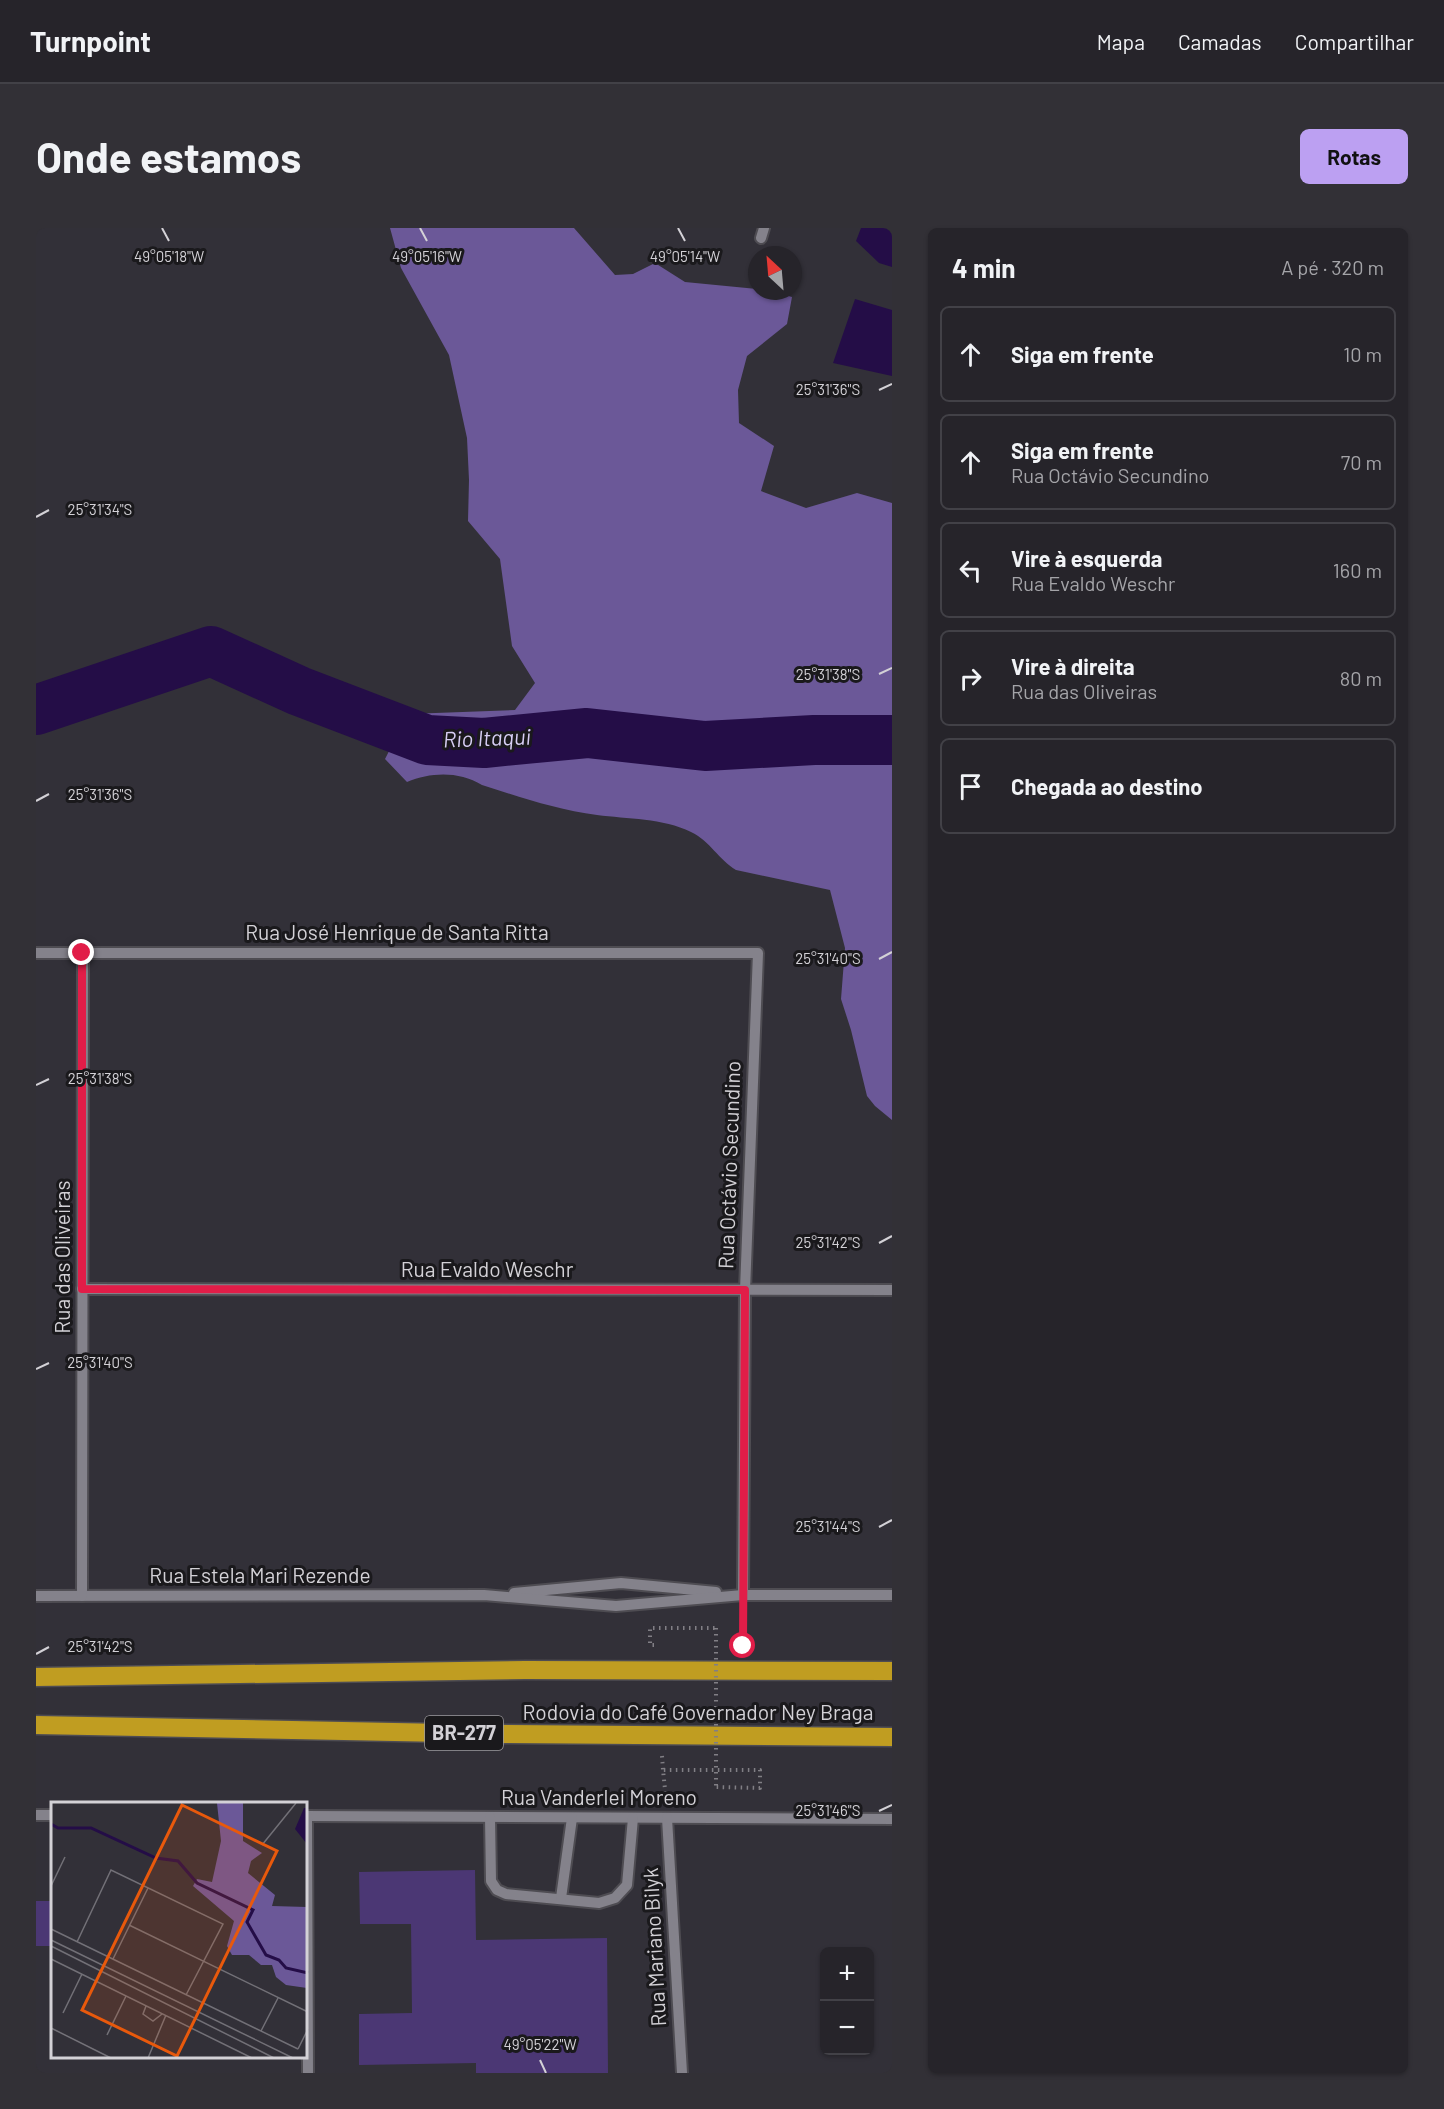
<!DOCTYPE html>
<html lang="pt">
<meta charset="utf-8">
<style>
:root{--surface:#26242a;--page:#323036;--text:#f1f3f6;--muted:#a4a4a8;--line:#424147;--accent:#bca0f2}
body{margin:0;font-family:Barlow,sans-serif;background:var(--page);color:var(--text)}
.controls{position:absolute;right:18px;bottom:18px;display:grid;overflow:hidden;border-radius:9px;box-shadow:0 2px 4px #0004}
.controls button{width:54px;height:54px;display:grid;place-items:center;padding:0;border:0;border-bottom:2px solid var(--line);background:var(--surface);color:var(--text);font:30px sans-serif}
.compass{position:absolute;left:712px;top:18px;width:54px;height:54px;border-radius:50%;background:var(--surface);box-shadow:0 2px 4px #0004;rotate:334deg}
.stop{position:absolute;width:18px;height:18px;margin:-14px;border:4px solid #e11d48;border-radius:50%;background:#fff}
.stop.end{background:#e11d48;border-color:#fff;box-shadow:0 2px 6px #0008}
.list{margin:0;padding:0;list-style:none}
h2{display:flex;justify-content:space-between;align-items:center;height:78px;margin:0;padding:0 24px;font-size:26px}
h2 small{font-size:20px;font-weight:400;color:var(--muted)}
.list li{display:grid;grid-template-columns:39px 1fr auto;gap:18px;align-items:center;box-sizing:border-box;height:96px;margin:0 12px 12px;padding:0 12px;border:2px solid var(--line);border-radius:9px}
.list b{display:block;font-size:22px;white-space:nowrap}
.list p{margin:0;font-size:20px;white-space:nowrap;color:var(--muted)}
.list em{font-size:20px;font-style:normal;color:var(--muted)}
.icon{flex:none;width:33px;height:33px;fill:none;stroke:currentColor;stroke-width:2;stroke-linecap:round;stroke-linejoin:round}
.map{position:relative;flex:none;width:856px;height:1845px;overflow:hidden;border-radius:9px}
header{display:flex;align-items:center;gap:36px;box-sizing:border-box;height:84px;padding:0 30px;background:var(--surface);border-bottom:2px solid var(--line)}
header strong{font-size:28px}
nav{display:flex;gap:33px;margin-inline-start:auto;font-size:21px}
.intro{display:flex;align-items:center;justify-content:space-between;box-sizing:border-box;height:144px;padding:0 36px}
h1{margin:0;font-size:42px}
.button{padding:15px 27px;border-radius:9px;background:var(--accent);color:#111;font-size:21px;font-weight:700}
main{display:flex;gap:36px;padding:0 36px}
aside{flex:1;background:var(--surface);border-radius:9px;box-shadow:0 2px 4px #0004}
.map>svg:first-child{display:block}
.forest{fill:#6b5898}
.water{fill:#240d47}
.lines{fill:none;stroke-linecap:round;stroke-linejoin:round}
.river{stroke:#240d47;stroke-width:50}
.building{fill:#4b3774}
.minor-casing{stroke:#4e4c52;stroke-width:14}
.highway-casing{stroke:#4e4c52;stroke-width:21}
.path{stroke:#817f85;stroke-width:4;stroke-dasharray:1.5 4.5;stroke-linecap:butt}
.minor{stroke:#84828b;stroke-width:10}
.highway{stroke:#c09d21;stroke-width:18}
.path-bridge{stroke:#817f85;stroke-width:4;stroke-dasharray:1.5 4.5;stroke-linecap:butt}
.route{stroke:#e11d48;stroke-width:8}
.ticks{fill:none;stroke:#d3d1d6;stroke-width:2}
.labels{text-anchor:middle;stroke-width:6;stroke-linejoin:round;paint-order:stroke}
.shield{fill:#1a191c;stroke:#9c9a9e;stroke-width:1.5}
.shield-label{font-size:20px;font-weight:bold;fill:#d3d1d6}
.street-label{font-size:21px;fill:#d3d1d6;stroke:#1a191c}
.water-label{font-size:22px;font-style:italic;fill:#d7cef4;stroke:#1a191c}
.inset-river{fill:none;stroke:#240d47;stroke-width:3}
.inset-road{fill:none;stroke:#727077;stroke-width:1.5}
.view{fill:#e8590c;fill-opacity:0.15;stroke:#e8590c;stroke-width:3}
.inset-edge{fill:none;stroke:#d3d1d6;stroke-width:3}
.ticks-label{font-size:15px;text-anchor:middle;fill:#d3d1d6;stroke:#1a191c;stroke-width:6;stroke-linejoin:round;paint-order:stroke}
</style>
<header>
<strong>Turnpoint</strong>
<nav><a>Mapa</a><a>Camadas</a><a>Compartilhar</a></nav>
</header>
<div class="intro"><h1>Onde estamos</h1><a class="button">Rotas</a></div>
<main>
<div class="map">
<svg width="856" height="1845" viewBox="0 0 856 1845">
<rect width="100%" height="100%" fill="#323038"/>
<!-- forest -->
<path class="forest" d="M354,0H538L579,47L597,46L619,35L649,54L721,61V63H735L756,69L751,96L711,128L702,162L703,195L738,218L725,263L770,280L821,265L856,275V892L839,878L831,868L815,802L805,771L809,720L794,662L700,642C683,632 674,613 655,604C627,590 591,591 561,587C521,582 484,569 446,557C423,543 395,544 371,554L349,531L372,486L479,482L499,455L476,418L464,331L432,293L433,252L431,210L413,127L365,40Z"/>
<!-- water -->
<g class="water">
<path d="M825,0H856V39L843,35L820,13Z"/>
<path d="M819,71L856,82V148L797,135Z"/>
</g>
<g class="lines">
<!-- river -->
<path class="river" d="M0,482L175,423L263,463L391,512L448,515L551,505L669,518L778,512H856"/>
</g>
<!-- building -->
<g class="building">
<path d="M439,1642L440,1712L571,1710L572,1845H440V1835L323,1837V1786L376,1785L375,1696H324L323,1644Z"/>
<rect x="0" y="1673" width="16" height="45"/>
</g>
<g class="lines">
<!-- minor casing -->
<g class="minor-casing">
<g id="minor">
<path d="M725,10L728,0"/>
<path d="M0,725H722L709,1062L707,1367"/>
<path d="M46,1061L856,1062"/>
<path d="M478,1365L585,1355L680,1364"/>
<path d="M0,1368L448,1367L580,1378L707,1367H856"/>
<path d="M46,1368L47,725"/>
<path d="M0,1587H16"/>
<path d="M270,1588L856,1591"/>
<path d="M271,1588L272,1845"/>
<path d="M454,1589L455,1653L461,1662L470,1666L563,1675L579,1670L591,1657L597,1590"/>
<path d="M631,1590L646,1845"/>
<path d="M525,1670L536,1590"/>
</g>
</g>
<!-- highway casing -->
<g class="highway-casing">
<g id="highway">
<path d="M0,1449L489,1442L856,1443"/>
<path d="M0,1497L460,1506L856,1509"/>
</g>
</g>
<!-- path -->
<g class="path">
<path d="M618,1417H614V1400H680"/>
<path d="M703,1418H707V1384"/>
<path d="M626,1528L627,1542"/>
<path d="M630,1571L627,1542H724V1560L680,1559"/>
</g>
<!-- minor -->
<use href="#minor" class="minor"/>
<!-- highway -->
<use href="#highway" class="highway"/>
<!-- path-bridge -->
<path class="path-bridge" d="M680,1400V1559"/>
</g>
<g class="lines">
<!-- route -->
<path class="route" d="M46,725V1061L709,1062L707,1418"/>
</g>
<!-- ticks -->
<path class="ticks" d="M126,0L133,13M384,0L391,13M642,0L649,13M843,162L856,156M0,289L13,282M843,446L856,440M0,573L13,566M843,731L856,724M0,857L13,851M843,1015L856,1008M0,1141L13,1135M843,1299L856,1292M0,1426L13,1419M843,1583L856,1577M504,1832L510,1845"/>
<g class="labels">
<!-- shield labels -->
<rect class="shield" x="389" y="1488" width="78" height="34" rx="4.5"/>
<g class="shield-label">
<text x="428" y="1512">BR-277</text>
</g>
<!-- street labels -->
<g class="street-label">
<text x="361" y="712">Rua José Henrique de Santa Ritta</text>
<text transform="translate(694 937) rotate(-88)" y="7">Rua Octávio Secundino</text>
<text transform="translate(27 1029) rotate(-90)" y="7">Rua das Oliveiras</text>
<text x="451" y="1049">Rua Evaldo Weschr</text>
<text x="224" y="1355">Rua Estela Mari Rezende</text>
<text x="662" y="1492">Rodovia do Café Governador Ney Braga</text>
<text x="563" y="1577">Rua Vanderlei Moreno</text>
<text transform="translate(619 1719) rotate(-93)" y="7">Rua Mariano Bilyk</text>
</g>
<!-- water labels -->
<g class="water-label">
<text transform="translate(451 510) rotate(-2)" y="8">Rio Itaqui</text>
</g>
</g>
<!-- overview -->
<g transform="translate(15 1574)">
<rect width="256" height="256" fill="#323038"/>
<path d="M166,1H192V39L211,51L200,59L197,71L224,93L221,104L256,105V186L235,183L225,175L221,163H210L198,153H181L176,144L183,119L142,84L146,77L161,80L170,39Z" fill="#6b5898"/>
<path d="M253,6H256V42L244,27Z" fill="#240d47"/>
<path class="inset-river" d="M0,22L7,26H40L105,56L127,59L146,81L202,108L196,120L215,153L228,158L235,166L257,171"/>
<path class="inset-road" d="M211,43L245,1M0,84L14,55M78,123L257,210M0,127L247,247M0,138L242,256M26,140L60,68L172,122L135,193M0,144L223,256M0,157L201,256M62,157L97,86M95,204L92,212L102,219L111,212M12,211L31,172M0,226L60,256M210,229L227,196M56,233L75,194M247,247L257,227M97,256L115,213"/>
<path class="view" d="M131,3L226,49L126,254L31,208Z"/>
<rect width="256" height="256" class="inset-edge"/>
</g>
<g class="ticks-label">
<text x="133" y="34">49°05'18"W</text>
<text x="649" y="34">49°05'14"W</text>
<text x="391" y="34">49°05'16"W</text>
<text x="792" y="167">25°31'36"S</text>
<text x="64" y="287">25°31'34"S</text>
<text x="792" y="452">25°31'38"S</text>
<text x="64" y="572">25°31'36"S</text>
<text x="792" y="736">25°31'40"S</text>
<text x="64" y="856">25°31'38"S</text>
<text x="792" y="1020">25°31'42"S</text>
<text x="64" y="1140">25°31'40"S</text>
<text x="792" y="1304">25°31'44"S</text>
<text x="64" y="1424">25°31'42"S</text>
<text x="792" y="1588">25°31'46"S</text>
<text x="504" y="1822">49°05'22"W</text>
</g>
</svg>
<div class="controls">
<button>+</button>
<button>−</button>
</div>
<svg class="compass" viewBox="-18 -18 36 36"><path d="M0-13l5 13h-10z" fill="#e53935"/><path d="M0 13l5-13h-10z" fill="#a4a4a8"/></svg>
<div class="stop" style="left:707px;top:1418px"></div>
<div class="stop end" style="left:46px;top:725px"></div>
</div>
<aside>
<h2>4 min<small>A pé · 320 m</small></h2>
<ul class="list">
<li><svg class="icon" aria-label="ahead" viewBox="0 0 24 24"><path d="M12 20V5M6 11l6-6 6 6"/></svg><div><b>Siga em frente</b></div><em>10 m</em></li>
<li><svg class="icon" aria-label="ahead" viewBox="0 0 24 24"><path d="M12 20V5M6 11l6-6 6 6"/></svg><div><b>Siga em frente</b><p>Rua Octávio Secundino</p></div><em>70 m</em></li>
<li><svg class="icon" aria-label="left" viewBox="0 0 24 24"><path d="M17 20v-9H6M10 6l-5 5 5 5"/></svg><div><b>Vire à esquerda</b><p>Rua Evaldo Weschr</p></div><em>160 m</em></li>
<li><svg class="icon" aria-label="right" viewBox="0 0 24 24"><path d="M7 20v-9h11M14 6l5 5-5 5"/></svg><div><b>Vire à direita</b><p>Rua das Oliveiras</p></div><em>80 m</em></li>
<li><svg class="icon" aria-label="arrive" viewBox="0 0 24 24"><path d="M6 21V4h12l-3 4 3 4H6"/></svg><div><b>Chegada ao destino</b></div></li>
</ul>
</aside>
</main>
